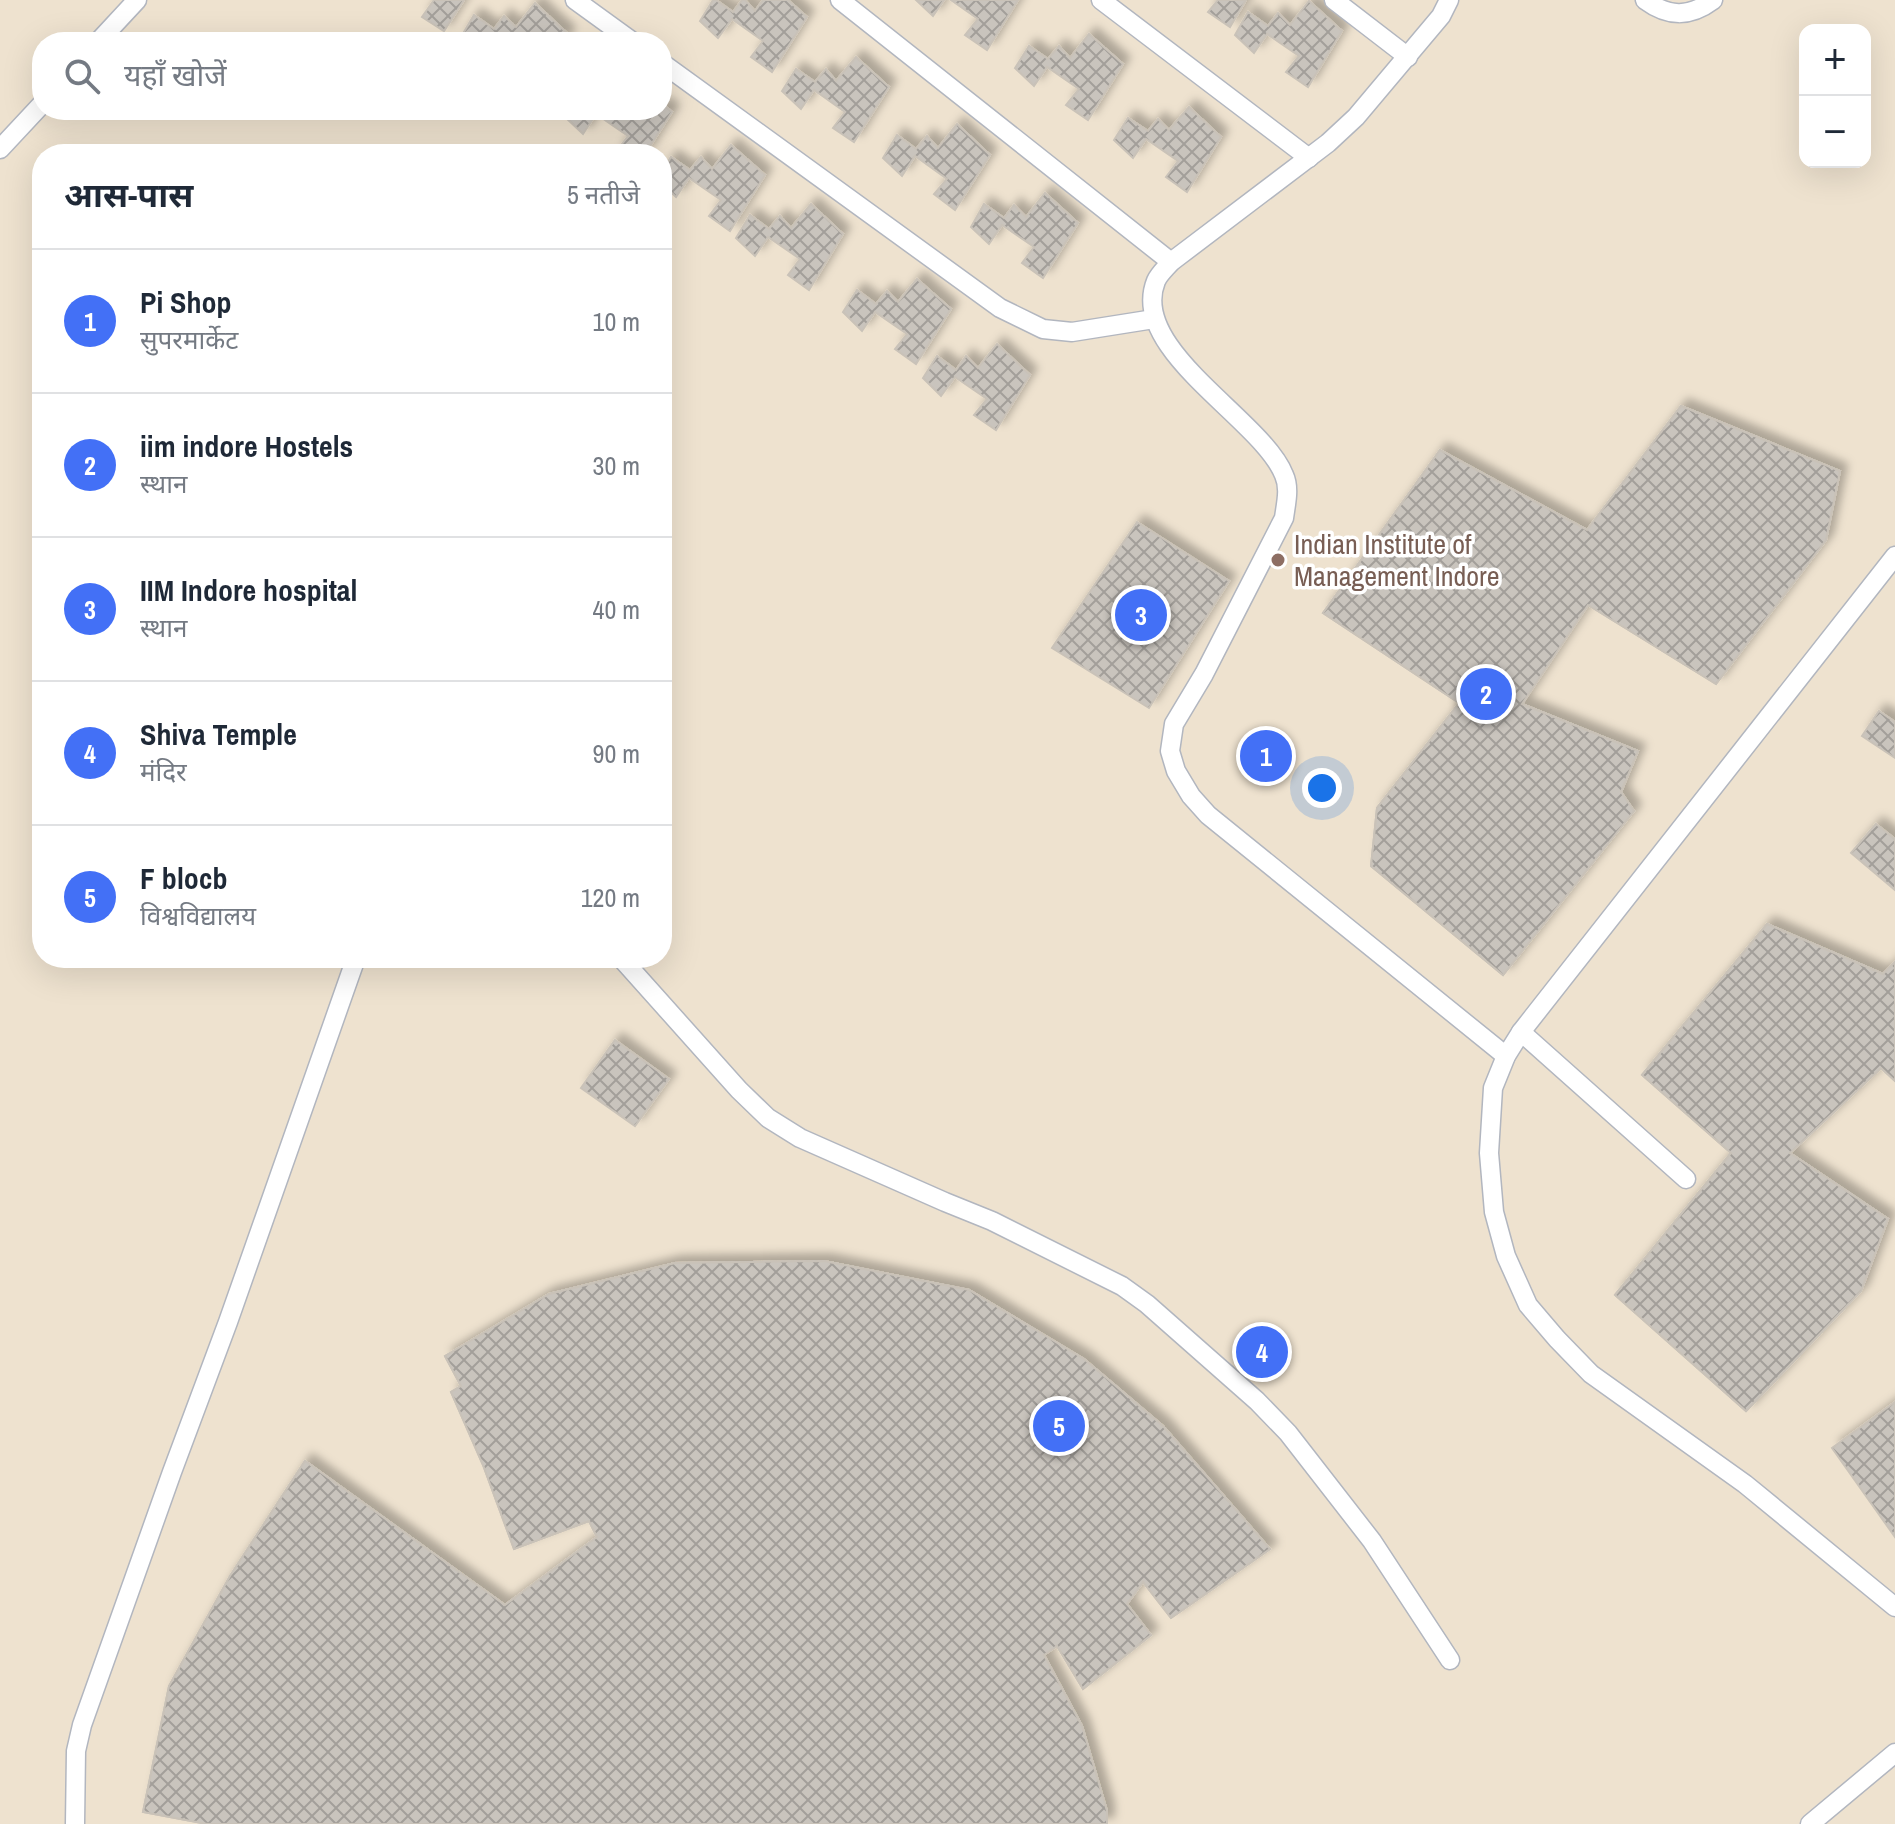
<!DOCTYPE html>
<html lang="hi">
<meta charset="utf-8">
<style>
:root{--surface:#fff;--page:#f2f2f3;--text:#1f2937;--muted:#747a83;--line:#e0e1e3;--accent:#4370f6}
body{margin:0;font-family:"Archivo Narrow","Noto Sans Devanagari",sans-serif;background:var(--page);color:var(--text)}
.controls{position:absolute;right:24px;top:24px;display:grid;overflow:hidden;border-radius:16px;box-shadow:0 8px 32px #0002}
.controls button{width:72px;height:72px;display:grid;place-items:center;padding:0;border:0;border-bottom:2px solid var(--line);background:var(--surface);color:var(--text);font:40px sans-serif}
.you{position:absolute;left:1322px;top:788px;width:28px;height:28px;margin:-20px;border:6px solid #fff;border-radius:50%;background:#1a73e8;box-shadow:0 0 0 12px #1a73e833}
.badge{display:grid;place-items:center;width:52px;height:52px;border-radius:50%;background:var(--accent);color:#fff;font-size:26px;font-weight:700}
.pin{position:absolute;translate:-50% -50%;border:4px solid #fff;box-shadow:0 2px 8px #0006}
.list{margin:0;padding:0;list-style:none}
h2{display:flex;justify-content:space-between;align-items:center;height:104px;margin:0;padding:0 32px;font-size:34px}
h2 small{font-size:26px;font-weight:400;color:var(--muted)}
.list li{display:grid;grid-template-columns:52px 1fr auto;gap:24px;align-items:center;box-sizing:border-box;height:144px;padding:0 32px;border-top:2px solid var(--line)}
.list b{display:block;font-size:30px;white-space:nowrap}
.list p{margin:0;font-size:26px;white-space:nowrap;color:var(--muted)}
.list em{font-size:26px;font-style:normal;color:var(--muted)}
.icon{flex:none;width:44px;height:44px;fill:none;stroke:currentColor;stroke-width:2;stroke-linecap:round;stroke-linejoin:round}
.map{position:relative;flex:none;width:1895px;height:1824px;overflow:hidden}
.search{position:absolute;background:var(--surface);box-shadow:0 8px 32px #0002;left:32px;top:32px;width:640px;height:88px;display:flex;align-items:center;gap:20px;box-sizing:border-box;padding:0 28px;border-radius:32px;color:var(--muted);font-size:30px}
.panel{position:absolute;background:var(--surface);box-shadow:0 8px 32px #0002;left:32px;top:144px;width:640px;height:824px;border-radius:32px}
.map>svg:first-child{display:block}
.education{fill:#eee2cf;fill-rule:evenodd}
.building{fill:url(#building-cross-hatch);stroke:#c9c2b8;stroke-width:2;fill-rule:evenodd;filter:url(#shadow)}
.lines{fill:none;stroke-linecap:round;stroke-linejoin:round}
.lane-casing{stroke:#b2b6bf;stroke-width:21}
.lane{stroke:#fff;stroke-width:18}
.education-dot{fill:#8d6e63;stroke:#fff;stroke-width:3}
.labels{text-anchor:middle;stroke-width:7;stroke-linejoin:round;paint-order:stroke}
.education-label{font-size:28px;fill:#785e54;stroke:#fff;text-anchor:start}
</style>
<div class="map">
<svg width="1895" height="1824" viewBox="0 0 1895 1824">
<defs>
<pattern id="building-cross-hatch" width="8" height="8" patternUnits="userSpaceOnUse" patternTransform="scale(2)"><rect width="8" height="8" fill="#c9c4bd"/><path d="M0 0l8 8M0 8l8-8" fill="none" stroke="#a39f9a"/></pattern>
<filter id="shadow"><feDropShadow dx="7" dy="-7" stdDeviation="4" flood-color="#0004"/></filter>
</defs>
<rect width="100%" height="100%" fill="#ede6df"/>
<!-- education -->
<path class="education" d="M0,0H1895V1824H0ZM1805,30H1865V162H1805ZM42,42H662V110H42ZM42,154H662V958H42Z"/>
<!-- building -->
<g class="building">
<path d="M434,0H464L444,31L422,17Z"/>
<path d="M713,0H716L733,12L742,0H745L755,11L763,0H788L807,17L772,72L751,57L763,41L732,19L718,38L700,21Z"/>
<path d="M916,0H944L933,16Z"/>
<path d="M951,0H1018L987,50L965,35L978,19Z"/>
<path d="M1218,0H1246L1230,27L1208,12Z"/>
<path d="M1309,1L1342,31L1308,87L1286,72L1299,56L1267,34L1254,53L1235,35L1248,12L1268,26L1278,13L1290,25Z"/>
<path d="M535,3L568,34L563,42H501L493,36L488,42H465L461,37L474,15L494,29L504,16L516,27Z"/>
<path d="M1089,34L1123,64L1088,120L1066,105L1079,89L1047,67L1034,86L1015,68L1029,46L1048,59L1059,46L1070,58Z"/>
<path d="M856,57L889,87L854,142L833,128L845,112L814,90L801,109L782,91L796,69L815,82L826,69L836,81Z"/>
<path d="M662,103L672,112L645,154H619L616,152L628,136L596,114L583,134L564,116L568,110H662Z"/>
<path d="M1189,107L1221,137L1187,192L1166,177L1178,161L1146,139L1133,158L1114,140L1128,118L1148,131L1158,119L1169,130Z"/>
<path d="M957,124L990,155L955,210L934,194L947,179L915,156L902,176L883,158L897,135L916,149L927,136L938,148Z"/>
<path d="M731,145L765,175L730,231L709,216L721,200L689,178L676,197L662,184V171L671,157L690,170L701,157L712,169Z"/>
<path d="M1045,193L1078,223L1043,278L1022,263L1034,247L1002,225L989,244L971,227L984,204L1004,218L1014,205L1026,217Z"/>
<path d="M811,204L843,234L809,290L788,275L800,259L768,237L755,256L736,238L750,215L769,229L780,216L791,228Z"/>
<path d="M917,279L951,309L916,364L895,349L907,334L875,312L862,331L843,312L857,290L876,304L887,291L898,302Z"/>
<path d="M997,344L1030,375L996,430L974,415L987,399L955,377L941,396L923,378L937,356L956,370L966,356L978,368Z"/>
<path d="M1681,406L1840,471L1826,540L1716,684L1588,605L1522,704L1638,751L1621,792L1634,811L1503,975L1371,866L1377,808L1459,703L1323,613L1440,450L1587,530ZM1686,465L1788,512L1697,640L1602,572ZM1442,523L1554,568L1475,675L1385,609ZM1465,749L1569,800L1492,927L1402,861Z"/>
<path d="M1681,406L1840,471L1826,540L1716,684L1588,605L1522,704L1638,751L1621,792L1634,811L1503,975L1371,866L1377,808L1459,703L1323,613L1440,450L1587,530Z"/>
<path d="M1137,522L1229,581L1149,708L1052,648Z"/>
<path d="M1879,711L1895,722V758L1862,736Z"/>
<path d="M1876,824L1895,839V890L1851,853Z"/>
<path d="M1767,924L1883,974L1895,962V1081L1881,1068L1790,1153L1888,1219L1861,1291L1746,1411L1615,1295L1731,1153L1642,1075ZM1751,985L1814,1046L1750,1112L1687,1052ZM1752,1197L1828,1262L1737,1369L1661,1304Z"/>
<path d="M1767,924L1883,974L1895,962V1081L1881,1068L1790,1153L1888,1219L1861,1291L1746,1411L1615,1295L1731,1153L1642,1075Z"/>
<path d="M615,1040L669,1079L635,1126L581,1088Z"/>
<path d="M824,1261L969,1290L1084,1359L1163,1426L1270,1549L1171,1618L1143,1582L1127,1604L1151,1635L1083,1689L1057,1646L1044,1655L1082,1726L1107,1811V1824H1063L1058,1792L1032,1797L1014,1773L1028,1754L1016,1730L1053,1714L990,1627L961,1637L897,1584L909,1558L867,1544L784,1528L775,1559L748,1557L744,1518L695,1524L653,1547L663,1576L601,1610L586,1575L541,1612L520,1632L535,1647L526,1683L506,1682L488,1703L462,1681L423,1768L459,1774L450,1808L465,1817L460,1824H207L143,1812L169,1686L230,1576L305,1461L505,1605L597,1537L589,1521L514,1549L483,1465L451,1392L461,1386L445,1356L549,1294L675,1263Z"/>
<path d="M824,1261L969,1290L1084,1359L1163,1426L1270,1549L1171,1618L1143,1582L1127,1604L1151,1635L1083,1689L1057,1646L1044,1655L1082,1726L1107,1811V1824H207L143,1812L169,1686L230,1576L305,1461L505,1605L597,1537L589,1521L514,1549L483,1465L451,1392L461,1386L445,1356L549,1294L675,1263Z"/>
<path d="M1895,1402V1537L1832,1448Z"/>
</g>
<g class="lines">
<!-- lane casing -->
<g class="lane-casing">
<g id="lane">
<path d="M575,0L633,42"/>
<path d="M840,0L1171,262"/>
<path d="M1101,0L1309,158"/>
<path d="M1334,0L1408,57"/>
<path d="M1449,0L1441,16L1356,117L1328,143L1171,262C1166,268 1159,274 1156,281C1128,350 1262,419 1284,475C1290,488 1286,503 1284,518L1204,674L1174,724L1170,751L1176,771L1191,796L1208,815L1506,1056"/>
<path d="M1645,0C1668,17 1689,18 1713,0"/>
<path d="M98,42L137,0"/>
<path d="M662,63L1000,308L1043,329L1072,332L1154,319"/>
<path d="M0,149L42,104"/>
<path d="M1895,556L1521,1032L1506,1056L1493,1088L1489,1153L1494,1212L1506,1256L1528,1305L1557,1339L1591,1374L1745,1484L1895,1607"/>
<path d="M621,958L739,1090L768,1118L800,1138L945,1202L992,1221L1122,1286L1147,1304L1257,1401L1288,1433L1372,1541L1450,1660"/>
<path d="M1521,1032L1686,1179"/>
<path d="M75,1824L76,1751L82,1725L172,1472L228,1322L356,958"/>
<path d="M1810,1824L1895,1753"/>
</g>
</g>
<!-- lane -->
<use href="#lane" class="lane"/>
</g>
<!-- markers -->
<circle class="education-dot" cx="1278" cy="560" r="8"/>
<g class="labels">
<!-- education labels -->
<g class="education-label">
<text x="1294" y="554">Indian Institute of<tspan x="1294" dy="32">Management Indore</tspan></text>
</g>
</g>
</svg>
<div class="controls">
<button>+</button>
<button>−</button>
</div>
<div class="you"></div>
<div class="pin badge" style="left:1266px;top:756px">1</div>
<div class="pin badge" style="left:1486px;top:694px">2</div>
<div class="pin badge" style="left:1141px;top:615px">3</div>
<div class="pin badge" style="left:1262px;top:1352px">4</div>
<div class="pin badge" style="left:1059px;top:1426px">5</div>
<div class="search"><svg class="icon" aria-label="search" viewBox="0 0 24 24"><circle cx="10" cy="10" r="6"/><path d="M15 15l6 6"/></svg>यहाँ खोजें</div>
<section class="panel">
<h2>आस-पास<small>5 नतीजे</small></h2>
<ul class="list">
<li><span class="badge">1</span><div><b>Pi Shop</b><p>सुपरमार्केट</p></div><em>10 m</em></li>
<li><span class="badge">2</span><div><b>iim indore Hostels</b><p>स्थान</p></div><em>30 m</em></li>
<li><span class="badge">3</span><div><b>IIM Indore hospital</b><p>स्थान</p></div><em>40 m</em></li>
<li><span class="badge">4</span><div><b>Shiva Temple</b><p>मंदिर</p></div><em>90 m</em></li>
<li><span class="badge">5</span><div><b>F blocb</b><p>विश्वविद्यालय</p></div><em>120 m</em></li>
</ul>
</section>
</div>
